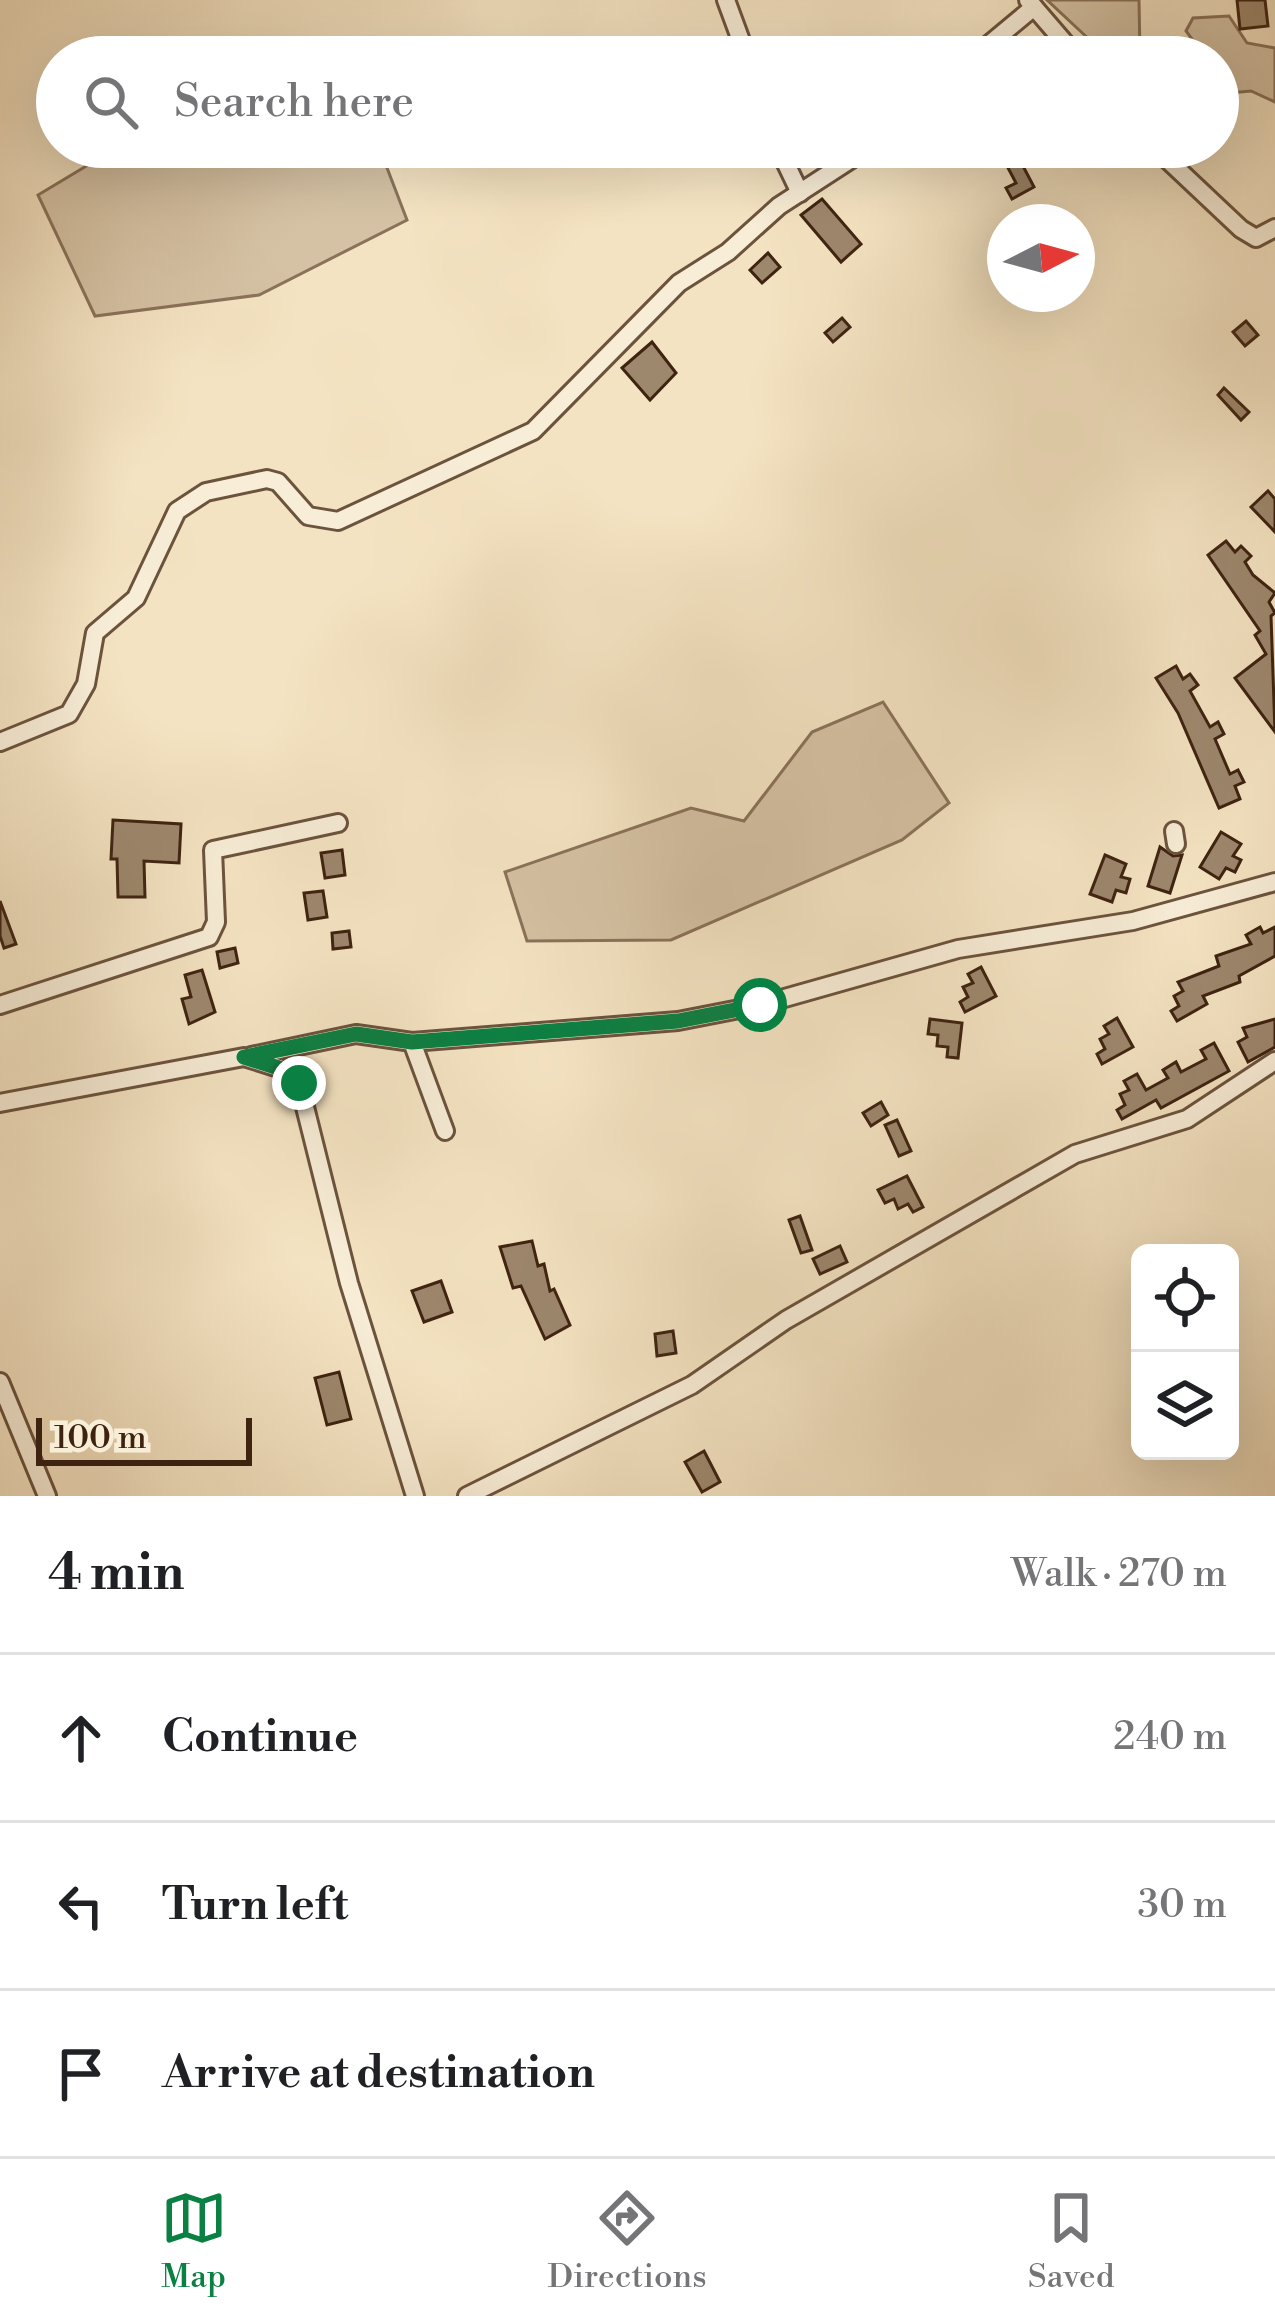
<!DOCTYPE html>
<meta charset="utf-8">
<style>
:root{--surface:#fff;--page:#f6f6f6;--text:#202124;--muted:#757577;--line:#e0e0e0;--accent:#0b8043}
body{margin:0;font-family:"Libre Bodoni",serif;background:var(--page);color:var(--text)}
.controls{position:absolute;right:36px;bottom:36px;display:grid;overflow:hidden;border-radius:18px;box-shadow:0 12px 48px #0002}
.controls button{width:108px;height:108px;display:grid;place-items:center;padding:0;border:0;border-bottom:3px solid var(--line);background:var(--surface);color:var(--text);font:60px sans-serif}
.compass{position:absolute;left:987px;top:204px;width:108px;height:108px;border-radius:50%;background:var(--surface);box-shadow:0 12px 48px #0002;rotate:84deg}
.scale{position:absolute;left:36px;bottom:30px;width:216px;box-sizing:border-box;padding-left:12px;border:6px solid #3e2311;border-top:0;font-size:33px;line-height:42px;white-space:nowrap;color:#3e2311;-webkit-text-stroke:9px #f8edd7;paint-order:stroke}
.stop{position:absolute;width:36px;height:36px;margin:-27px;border:9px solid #0b8043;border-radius:50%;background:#fff}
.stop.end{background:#0b8043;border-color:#fff;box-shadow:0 3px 12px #0008}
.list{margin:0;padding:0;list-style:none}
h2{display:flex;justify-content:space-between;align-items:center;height:156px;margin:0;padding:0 48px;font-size:51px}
h2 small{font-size:39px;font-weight:400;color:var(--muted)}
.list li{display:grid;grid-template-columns:78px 1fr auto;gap:36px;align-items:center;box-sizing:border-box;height:168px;padding:0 48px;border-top:3px solid var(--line)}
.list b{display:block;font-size:45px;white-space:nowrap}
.list em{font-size:39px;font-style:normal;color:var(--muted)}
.icon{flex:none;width:66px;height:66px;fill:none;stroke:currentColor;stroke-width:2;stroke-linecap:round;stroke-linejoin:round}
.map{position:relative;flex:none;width:1275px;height:1496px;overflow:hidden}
.search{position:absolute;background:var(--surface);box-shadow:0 12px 48px #0002;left:36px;right:36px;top:36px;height:132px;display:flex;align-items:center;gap:30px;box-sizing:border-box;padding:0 42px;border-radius:66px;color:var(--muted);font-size:45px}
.sheet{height:660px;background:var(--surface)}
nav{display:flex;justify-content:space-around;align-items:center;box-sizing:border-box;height:168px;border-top:3px solid var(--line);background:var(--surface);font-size:33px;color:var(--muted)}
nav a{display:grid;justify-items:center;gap:6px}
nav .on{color:var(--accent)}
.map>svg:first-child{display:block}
.green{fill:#d5c2a4;stroke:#8a725a;stroke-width:3}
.building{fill:#9d876d;stroke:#3e2311;stroke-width:3}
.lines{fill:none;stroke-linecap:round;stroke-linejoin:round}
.minor-casing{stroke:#6c533d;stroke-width:22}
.minor{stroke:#f8edd7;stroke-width:16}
.route{stroke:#0b8043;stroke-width:15}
</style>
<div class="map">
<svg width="1275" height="1496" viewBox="0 0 1275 1496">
<rect width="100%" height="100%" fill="#f4e3c2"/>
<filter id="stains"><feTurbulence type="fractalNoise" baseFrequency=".00167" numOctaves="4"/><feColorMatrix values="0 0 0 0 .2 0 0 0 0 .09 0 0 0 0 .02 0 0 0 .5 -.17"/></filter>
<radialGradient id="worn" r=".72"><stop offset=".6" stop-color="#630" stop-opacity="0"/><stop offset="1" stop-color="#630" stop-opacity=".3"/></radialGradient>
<!-- green -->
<g class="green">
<path d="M1047,0H1139L1140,56L1092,42Z"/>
<path d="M1229,16L1247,43L1275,48V102L1251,91L1218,94V57H1205L1186,31L1193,18Z"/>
<path d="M118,147H379L407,220L259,295L95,316L38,195Z"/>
<path d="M883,702L949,803L902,840L671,940L527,941L505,872L691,808L744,821L812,732Z"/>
</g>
<!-- building -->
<g class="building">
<path d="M1237,0H1265L1268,26L1240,29Z"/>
<path d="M997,147H1013L1034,187L1012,199L1006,188L1016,183Z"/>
<path d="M822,199L861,244L841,262L801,215Z"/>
<path d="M768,253L780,267L762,283L750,270Z"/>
<path d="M842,318L850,327L833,342L825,333Z"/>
<path d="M1246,321L1258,335L1245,346L1233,332Z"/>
<path d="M652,342L676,373L650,400L622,368Z"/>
<path d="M1224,388L1249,412L1241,420L1218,395Z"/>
<path d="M1268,491L1275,499V532L1251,507Z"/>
<path d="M1226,541L1235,552L1241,546L1251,556L1245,562L1253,575L1275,593L1269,602L1275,613L1271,616L1275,732L1235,678L1266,654L1255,635L1260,631L1208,555Z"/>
<path d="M1176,666L1183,679L1190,674L1198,685L1190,691L1210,727L1218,722L1224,734L1215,739L1230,774L1238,770L1244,782L1235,786L1240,799L1219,808L1178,713L1156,678Z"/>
<path d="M113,820L181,824L179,863L144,861L145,897H118L117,859H111Z"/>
<path d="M1221,832L1241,844L1233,856L1241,860L1235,872L1226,868L1219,879L1200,867Z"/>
<path d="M1160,847L1173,856L1182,855L1170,893L1148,886Z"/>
<path d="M342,850L345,875L325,878L321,853Z"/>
<path d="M1105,855L1126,864L1121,877L1130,879L1126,893L1116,890L1112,902L1090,894Z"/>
<path d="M323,891L327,917L308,920L304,893Z"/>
<path d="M0,901L16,944L4,948L0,936Z"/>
<path d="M1260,927L1263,933L1275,927V956L1239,976L1240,982L1203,996L1207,1004L1177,1021L1171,1011L1179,1006L1174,996L1183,991L1178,982L1219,966L1216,956L1251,944L1246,935Z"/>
<path d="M349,931L351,947L333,949L332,933Z"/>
<path d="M235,948L238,963L220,968L217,952Z"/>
<path d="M981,967L996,996L965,1012L960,1002L968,997L963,987L973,983L968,974Z"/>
<path d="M202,970L215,1012L189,1024L182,999L191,997L185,975Z"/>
<path d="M1117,1018L1133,1047L1102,1064L1097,1054L1105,1049L1100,1039L1109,1034L1104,1026Z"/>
<path d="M930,1019L962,1023L958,1058L947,1057L948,1047L937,1046L938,1035L928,1034Z"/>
<path d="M1275,1019V1047L1248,1062L1238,1042L1247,1037L1243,1028Z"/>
<path d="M1214,1043L1229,1071L1161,1108L1156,1100L1122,1119L1117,1110L1125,1105L1120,1094L1129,1090L1124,1081L1137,1074L1146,1090L1168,1078L1163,1070L1176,1062L1181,1072L1206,1059L1201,1050Z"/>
<path d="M881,1102L888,1115L871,1126L863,1113Z"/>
<path d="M897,1120L911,1151L899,1156L885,1125Z"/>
<path d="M907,1176L923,1207L913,1212L908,1204L898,1209L894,1199L885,1203L878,1190Z"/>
<path d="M800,1216L812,1250L801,1253L789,1220Z"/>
<path d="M532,1241L538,1266L544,1264L550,1291L554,1289L570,1325L545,1339L521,1286L513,1288L500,1247Z"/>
<path d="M840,1246L847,1262L820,1274L813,1259Z"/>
<path d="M441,1281L452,1312L424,1322L412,1291Z"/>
<path d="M673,1331L676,1353L657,1356L655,1334Z"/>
<path d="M339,1372L351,1419L327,1425L315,1378Z"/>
<path d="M704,1451L720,1482L702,1492L685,1462Z"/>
</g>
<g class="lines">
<!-- minor casing -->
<g class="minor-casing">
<g id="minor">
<path d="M726,0L747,57"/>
<path d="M1028,0L1077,57"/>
<path d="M974,57L1034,7"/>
<path d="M778,147L800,193"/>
<path d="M1154,147L1241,229L1256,238L1275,228"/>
<path d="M0,742L69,714L86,684L95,633L136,598L177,511L206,492L267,479L278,482L308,516L338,521L533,431L679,283L728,252L779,206L870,147"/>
<path d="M1174,831L1176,844"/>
<path d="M0,1005L209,937L216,922L213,850L338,823"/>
<path d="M412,1042L678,1021L760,1005L958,949L1133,921L1275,882"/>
<path d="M251,1056L356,1034L412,1042L445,1131"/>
<path d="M0,1103L244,1057L285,1070L299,1083L349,1283L415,1496"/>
<path d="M0,1382L47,1496"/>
<path d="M467,1496L692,1385L786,1320L1075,1154L1187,1119L1275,1061"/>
</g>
</g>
<!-- minor -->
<use href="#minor" class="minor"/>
</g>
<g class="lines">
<!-- route -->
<path class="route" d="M299,1083L285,1070L244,1057L356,1034L412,1042L678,1021L760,1005"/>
</g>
<rect width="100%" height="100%" filter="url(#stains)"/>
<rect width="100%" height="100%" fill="url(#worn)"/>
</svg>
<div class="controls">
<button><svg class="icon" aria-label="locate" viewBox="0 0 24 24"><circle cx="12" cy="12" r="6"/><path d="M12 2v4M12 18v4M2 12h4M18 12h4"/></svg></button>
<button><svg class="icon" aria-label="layers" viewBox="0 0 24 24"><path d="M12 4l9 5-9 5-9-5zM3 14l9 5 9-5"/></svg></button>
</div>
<svg class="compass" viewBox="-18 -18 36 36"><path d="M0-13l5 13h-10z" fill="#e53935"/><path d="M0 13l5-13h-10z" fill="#757577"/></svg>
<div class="scale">100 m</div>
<div class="stop" style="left:760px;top:1005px"></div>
<div class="stop end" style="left:299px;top:1083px"></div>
<div class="search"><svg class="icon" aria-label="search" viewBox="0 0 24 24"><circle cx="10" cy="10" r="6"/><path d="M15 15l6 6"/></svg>Search here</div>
</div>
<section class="sheet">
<h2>4 min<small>Walk · 270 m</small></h2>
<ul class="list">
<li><svg class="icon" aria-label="ahead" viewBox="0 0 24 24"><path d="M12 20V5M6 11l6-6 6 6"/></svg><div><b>Continue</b></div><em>240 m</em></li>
<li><svg class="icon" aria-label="left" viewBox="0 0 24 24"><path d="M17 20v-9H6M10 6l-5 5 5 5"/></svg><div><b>Turn left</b></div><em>30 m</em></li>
<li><svg class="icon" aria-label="arrive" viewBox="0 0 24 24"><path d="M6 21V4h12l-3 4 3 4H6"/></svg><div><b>Arrive at destination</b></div></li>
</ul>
</section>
<nav>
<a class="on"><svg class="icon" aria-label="map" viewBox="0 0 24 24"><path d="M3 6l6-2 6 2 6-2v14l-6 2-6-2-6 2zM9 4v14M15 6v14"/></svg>Map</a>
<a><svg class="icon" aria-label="directions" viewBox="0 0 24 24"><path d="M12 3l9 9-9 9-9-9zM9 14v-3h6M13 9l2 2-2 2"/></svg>Directions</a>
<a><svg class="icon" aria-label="saved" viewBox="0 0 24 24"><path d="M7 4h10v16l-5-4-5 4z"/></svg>Saved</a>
</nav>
